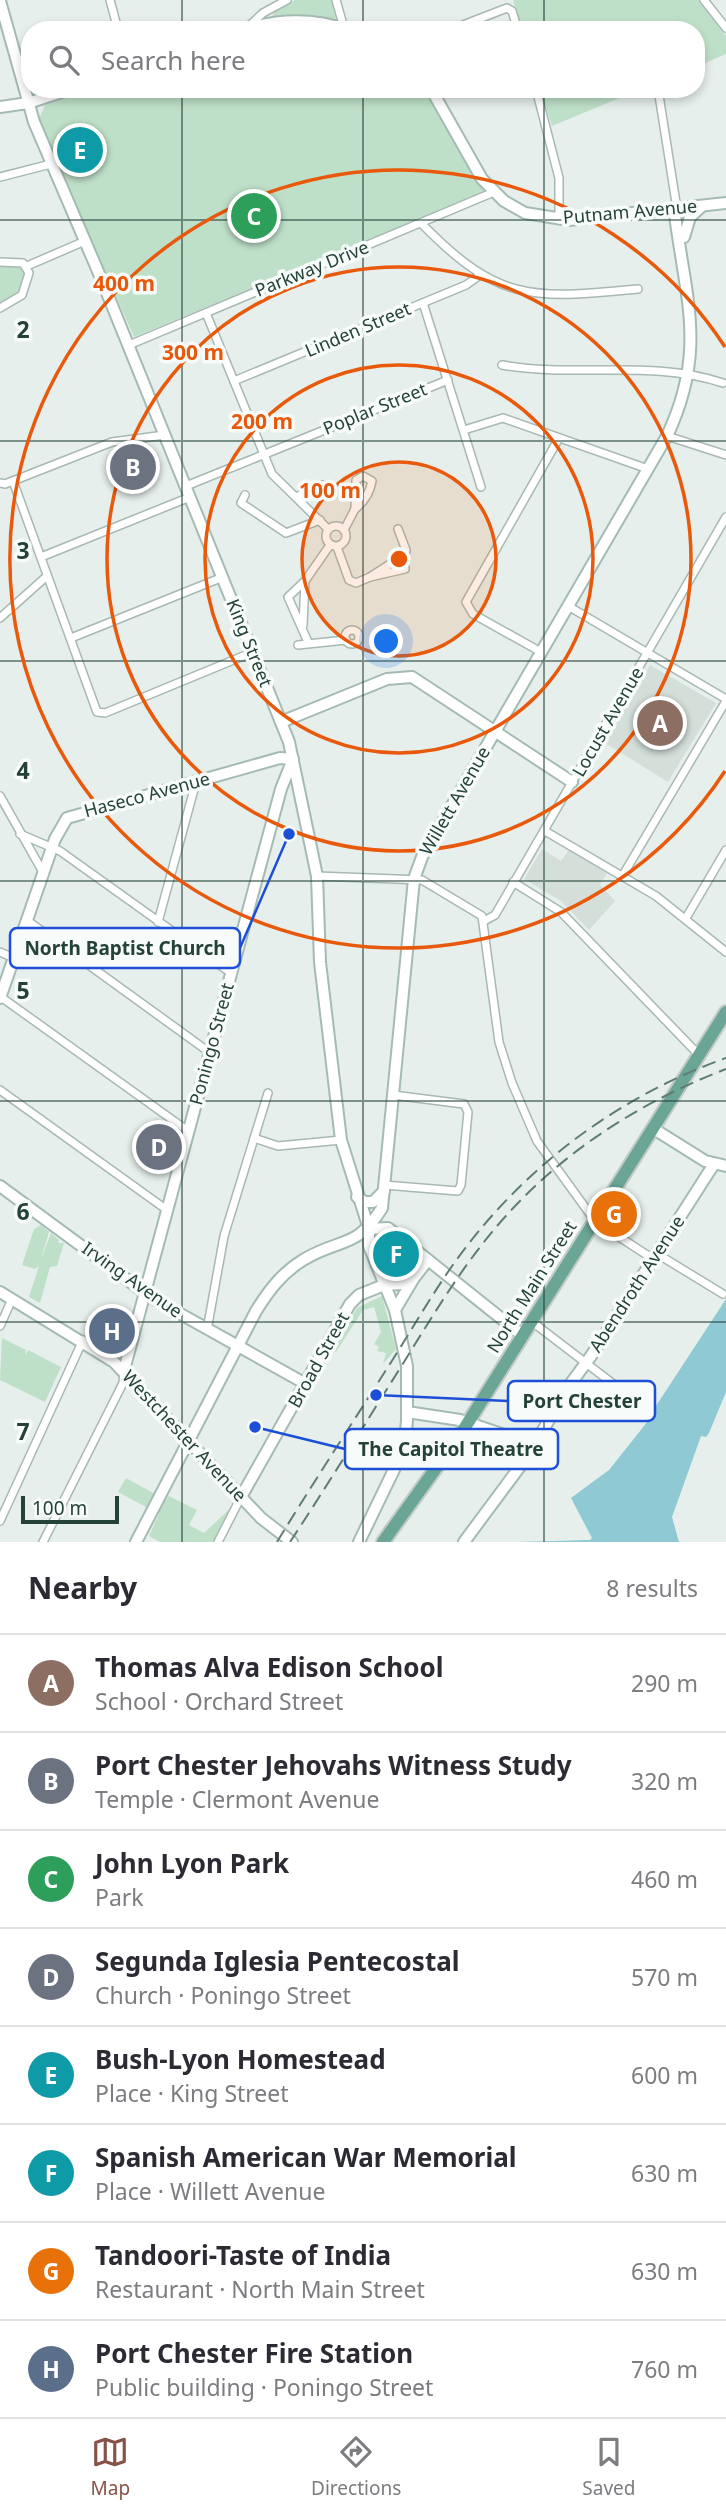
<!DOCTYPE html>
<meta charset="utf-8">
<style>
:root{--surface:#fff;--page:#f2f2f3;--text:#2b2b33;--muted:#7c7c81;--line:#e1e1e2;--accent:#855347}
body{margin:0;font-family:"Noto Sans",sans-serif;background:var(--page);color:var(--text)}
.scale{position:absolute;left:21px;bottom:18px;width:98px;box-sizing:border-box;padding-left:7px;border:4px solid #24423a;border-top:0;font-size:19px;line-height:24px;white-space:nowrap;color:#24423a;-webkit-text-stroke:5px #f7fbf9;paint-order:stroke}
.you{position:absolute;left:387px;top:642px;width:24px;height:24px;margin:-18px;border:5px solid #fff;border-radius:50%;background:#1a73e8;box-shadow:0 0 0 10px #1a73e833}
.badge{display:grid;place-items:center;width:46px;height:46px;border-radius:50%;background:var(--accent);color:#fff;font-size:23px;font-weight:700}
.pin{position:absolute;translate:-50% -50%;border:4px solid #fff;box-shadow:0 2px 7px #0006}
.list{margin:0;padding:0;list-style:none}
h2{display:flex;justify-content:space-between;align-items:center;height:91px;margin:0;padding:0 28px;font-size:30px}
h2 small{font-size:23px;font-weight:400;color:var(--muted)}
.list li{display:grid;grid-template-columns:46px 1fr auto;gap:21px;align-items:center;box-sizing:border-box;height:98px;padding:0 28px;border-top:2px solid var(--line)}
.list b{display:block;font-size:26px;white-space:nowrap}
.list p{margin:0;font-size:23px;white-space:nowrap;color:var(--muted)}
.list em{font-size:23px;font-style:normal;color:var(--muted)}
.icon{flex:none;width:38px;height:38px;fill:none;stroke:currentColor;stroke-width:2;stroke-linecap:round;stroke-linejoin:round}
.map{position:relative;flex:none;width:726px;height:1542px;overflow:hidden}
.search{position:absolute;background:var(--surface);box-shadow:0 4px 10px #0003;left:21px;right:21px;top:21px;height:77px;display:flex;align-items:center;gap:18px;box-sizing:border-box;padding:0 24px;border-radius:28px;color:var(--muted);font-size:26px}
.sheet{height:875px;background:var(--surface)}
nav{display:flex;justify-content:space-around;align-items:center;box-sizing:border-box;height:98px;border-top:2px solid var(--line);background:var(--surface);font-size:19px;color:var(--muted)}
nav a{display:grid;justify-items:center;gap:4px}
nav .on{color:var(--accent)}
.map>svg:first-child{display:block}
.built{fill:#d4dfda}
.green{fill:#bfe0c8}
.water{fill:#8ec9d4}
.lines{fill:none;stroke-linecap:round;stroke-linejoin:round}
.street-casing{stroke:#a8b8b2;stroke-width:10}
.secondary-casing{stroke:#a4bbb3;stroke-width:14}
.primary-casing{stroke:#c2cac8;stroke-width:16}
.street{stroke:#fff;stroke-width:7}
.secondary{stroke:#fff;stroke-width:10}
.primary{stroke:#6aa596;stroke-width:12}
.rail{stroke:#5f7d75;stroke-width:2;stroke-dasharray:14 7;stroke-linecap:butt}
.grid{fill:none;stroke:#24423a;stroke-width:2;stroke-opacity:0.55}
.ring{fill:none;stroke:#e8590c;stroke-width:3.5}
.labels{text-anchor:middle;stroke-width:7;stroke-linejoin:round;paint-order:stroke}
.street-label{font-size:18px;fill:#24423a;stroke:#f7fbf9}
.grid-label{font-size:23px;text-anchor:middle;font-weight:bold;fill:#24423a;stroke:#f7fbf9;stroke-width:7;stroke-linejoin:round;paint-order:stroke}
.centre{fill:#e8590c;stroke:#f7fbf9;stroke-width:3.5}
.ring-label{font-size:21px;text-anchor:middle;font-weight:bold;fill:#e8590c;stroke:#f7fbf9;stroke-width:7;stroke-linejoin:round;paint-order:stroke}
.leader{fill:none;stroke:#1d4ed8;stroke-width:2.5}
.callout-dot{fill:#1d4ed8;stroke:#f7fbf9;stroke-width:2.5}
.callout{fill:#f7fbf9;stroke:#1d4ed8;stroke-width:2.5}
.callout-label{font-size:19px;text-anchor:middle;font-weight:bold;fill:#24423a}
</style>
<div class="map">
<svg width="726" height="1542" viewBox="0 0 726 1542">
<rect width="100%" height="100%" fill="#e6efeb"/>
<!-- built -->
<g class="built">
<path d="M650,665L716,703L668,782L605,743Z"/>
<path d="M542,849L561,861L569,850L607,873L600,885L615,901L589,930L561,901L524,879Z"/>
</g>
<!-- green -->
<g class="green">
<path d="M295,0H331L336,14L334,30H265L275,11Z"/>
<path d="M513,0H699L726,36V54L696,67V30H521Z"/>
<path d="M88,89H254L255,93L264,89H423L484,192L134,337L61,171L106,150L94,130L51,151L39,119L45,105Z"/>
<path d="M540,89H641L552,126Z"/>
<path d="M0,265H17C38,280 14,296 0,305Z"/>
<path d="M41,1225L49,1232L41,1259L51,1233L59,1240L58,1243H64L57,1266L50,1267L40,1303L29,1297L39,1266L35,1269L22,1265L34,1229Z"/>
<path d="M381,1231L387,1232L417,1260L414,1268L413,1264L396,1273L394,1280C379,1271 377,1246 381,1231Z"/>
<path d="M382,1296L396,1349L383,1364L386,1353L377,1351L379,1347L374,1344L381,1332L374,1307L363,1310L336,1352L333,1351L357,1308Z"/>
<path d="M111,1316L126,1329L109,1346L96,1337Z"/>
<path d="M2,1338L26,1350L25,1356L28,1350L61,1367L45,1402L0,1380Z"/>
<path d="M126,1478L166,1500L169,1496L197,1510L189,1525L204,1533L234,1505L213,1542H160L149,1536L159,1514L118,1492Z"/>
</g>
<!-- water -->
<path class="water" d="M726,1299V1392L709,1433L706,1437L701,1436L672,1517L679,1542H517L590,1540L592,1538L571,1498L609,1470L656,1411L654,1409Z"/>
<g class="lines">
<!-- street casing -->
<g class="street-casing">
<g id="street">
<path d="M110,0L118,30"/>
<path d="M336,0L344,28"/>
<path d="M704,0L726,28"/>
<path d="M249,26L263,13L287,0"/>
<path d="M450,30L507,8L512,11L518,30"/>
<path d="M536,89L559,178V220"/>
<path d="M658,89L677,209"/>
<path d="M0,177L51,164"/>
<path d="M422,224C499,303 533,299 638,289"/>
<path d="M0,262L23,263L29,273L22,295L0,308"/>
<path d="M27,266L85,241"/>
<path d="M423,303L481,487"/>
<path d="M206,313L272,474L328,529"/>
<path d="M129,345L494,192"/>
<path d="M502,365C576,378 652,359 723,383"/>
<path d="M234,381L466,285L480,275"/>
<path d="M464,430L503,418L648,469"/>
<path d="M667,436L726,455"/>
<path d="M363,476L372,481C370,492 364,502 355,509L356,480Z"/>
<path d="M13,481L97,712L105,713L253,652"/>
<path d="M0,483L5,484L112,442L165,435"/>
<path d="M186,486L448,380"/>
<path d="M245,495L241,503L286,533L320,520"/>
<path d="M296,497L322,485"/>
<circle cx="336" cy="536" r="10"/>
<path d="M398,529L406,550L404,560"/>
<path d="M344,530L355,509"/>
<path d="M337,547L349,580L356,583L370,577"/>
<path d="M41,557L190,497"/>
<path d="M398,559L404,560L405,569L370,577Z"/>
<path d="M568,606L726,699"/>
<path d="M0,618L47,576"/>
<path d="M303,625L305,581"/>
<circle cx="352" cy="637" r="7"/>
<path d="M71,638L223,577"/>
<path d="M308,642L288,597L305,581L330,545"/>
<path d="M298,645L346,640"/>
<path d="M541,652L473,614L466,602L559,438"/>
<path d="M0,796L44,874"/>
<path d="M545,831L656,896L726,952"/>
<path d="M20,834L60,851L231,973"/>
<path d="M623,875L726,701"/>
<path d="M317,876L422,880L482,916L499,1042L512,1083L537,1141L595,1221L647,1255L664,1258L723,1294"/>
<path d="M513,882L561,912L700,1056"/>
<path d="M686,918L726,850"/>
<path d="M28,921L209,1052"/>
<path d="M484,921L495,915L726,517"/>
<path d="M158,922L196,782"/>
<path d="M0,952L14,958"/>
<path d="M1,997L188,1131"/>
<path d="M0,1090L167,1210"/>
<path d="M254,1138L278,1146L341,1140"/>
<path d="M384,1185L458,1191L461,1185L468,1112L464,1104L393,1095"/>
<path d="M531,1321L633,1399"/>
<path d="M0,1326L12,1299"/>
<path d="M207,1330L224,1236L268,1093"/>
<path d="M0,1521L83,1340"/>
<path d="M43,1542L123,1383L124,1371"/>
<path d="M218,1542L241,1497"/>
</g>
</g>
<!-- secondary casing -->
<g class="secondary-casing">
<g id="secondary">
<path d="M0,1L34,122L103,283L289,742L317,876L320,962L341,1140L369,1229V1246L395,1310L407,1366V1421L404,1449L359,1542"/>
<path d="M243,30C277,19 314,18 348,30"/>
<path d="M431,89L482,179L504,201L525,213L569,220L726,203"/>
<path d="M0,107L28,103L71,89"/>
<path d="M684,237L690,217L701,207"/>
<path d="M281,722L387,679L412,677L572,782"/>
<path d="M0,998L55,839L67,818L280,758L293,759L281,789L124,1370"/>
<path d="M654,1129L705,1161L726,1166"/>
<path d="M0,1186L152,1298L306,1384"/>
<path d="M357,1197L365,1202H373L384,1191"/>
<path d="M369,1229L388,1228L522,1335"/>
<path d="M0,1292L114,1362L261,1518L292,1542"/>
<path d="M395,1310L414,1278"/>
<path d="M407,1412L460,1420L534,1445"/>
<path d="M241,1497L350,1304L359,1295L384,1285L403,1284L414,1278L428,1260"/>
<path d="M136,1542L256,1311C269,1290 282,1273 303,1260C341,1237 356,1250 382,1208L414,879L422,857L667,436C707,351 686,301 675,215L677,209"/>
<path d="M464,1542L530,1453L566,1390L591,1356L714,1164"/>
</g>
</g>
<!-- primary casing -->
<g class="primary-casing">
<path id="primary" d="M383,1542L464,1429L726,1012"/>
</g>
<!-- street -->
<use href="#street" class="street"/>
<!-- secondary -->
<use href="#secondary" class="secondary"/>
<!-- primary -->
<use href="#primary" class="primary"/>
<!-- rail -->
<g class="rail">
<path d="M277,1542C313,1483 351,1425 388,1367C415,1325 439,1281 470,1242C536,1158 625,1094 726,1058"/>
<path d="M290,1542C329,1483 366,1422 404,1362C438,1307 472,1250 518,1203C576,1143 648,1099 726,1069"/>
</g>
</g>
<!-- grid -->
<path class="grid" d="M182,0V30M363,0V30M544,0V30M182,89V1542M363,89V1542M544,89V1542M0,220H726M0,441H726M0,661H726M0,881H726M0,1101H726M0,1322H726"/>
<!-- distance rings -->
<circle cx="399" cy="559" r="97" fill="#e8590c" fill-opacity=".12"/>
<g class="ring">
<circle cx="399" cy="559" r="97"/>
<circle cx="399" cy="559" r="194"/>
<circle cx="399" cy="559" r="292"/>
<path d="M725 771A389 389 0 1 1 725 347"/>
</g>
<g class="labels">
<!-- street labels -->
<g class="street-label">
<text transform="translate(630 212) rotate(-5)" y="6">Putnam Avenue</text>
<text transform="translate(312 269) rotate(-22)" y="6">Parkway Drive</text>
<text transform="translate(358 330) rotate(-23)" y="6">Linden Street</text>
<text transform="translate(375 409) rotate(-22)" y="6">Poplar Street</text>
<text transform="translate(249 643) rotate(68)" y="6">King Street</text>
<text transform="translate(608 722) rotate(-60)" y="6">Locust Avenue</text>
<text transform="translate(147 795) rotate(-15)" y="6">Haseco Avenue</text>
<text transform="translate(455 801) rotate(-60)" y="6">Willett Avenue</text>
<text transform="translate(212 1044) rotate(-75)" y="6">Poningo Street</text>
<text transform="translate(132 1280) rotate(35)" y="6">Irving Avenue</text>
<text transform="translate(637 1284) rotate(-57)" y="6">Abendroth Avenue</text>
<text transform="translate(532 1287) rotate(-58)" y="6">North Main Street</text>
<text transform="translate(319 1360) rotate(-61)" y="6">Broad Street</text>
<text transform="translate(184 1436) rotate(47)" y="6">Westchester Avenue</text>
</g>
</g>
<g class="grid-label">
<text x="23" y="338">2</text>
<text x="23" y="559">3</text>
<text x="23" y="779">4</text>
<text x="23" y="999">5</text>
<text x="23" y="1220">6</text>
<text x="23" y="1440">7</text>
</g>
<circle cx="399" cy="559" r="10" class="centre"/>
<g class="ring-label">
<text x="124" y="291">400 m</text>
<text x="193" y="360">300 m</text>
<text x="262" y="429">200 m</text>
<text x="330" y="498">100 m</text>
</g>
<!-- callouts -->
<path class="leader" d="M289 834L240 948M376 1395L508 1401M255 1427L345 1449"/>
<g class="callout-dot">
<circle cx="289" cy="834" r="7"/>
<circle cx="376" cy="1395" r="7"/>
<circle cx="255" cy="1427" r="7"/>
</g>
<g class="callout">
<rect x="10" y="928" width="230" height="40" rx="7"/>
<rect x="508" y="1381" width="147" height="40" rx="7"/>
<rect x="345" y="1429" width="213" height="40" rx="7"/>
</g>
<g class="callout-label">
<text x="125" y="955">North Baptist Church</text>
<text x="582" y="1408">Port Chester</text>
<text x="451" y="1456">The Capitol Theatre</text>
</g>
</svg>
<div class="scale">100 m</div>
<div class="you"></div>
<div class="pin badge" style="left:660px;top:723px;background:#8d6e63">A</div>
<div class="pin badge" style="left:133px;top:467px;background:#6b7280">B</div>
<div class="pin badge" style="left:254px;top:216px;background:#2e9e5b">C</div>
<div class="pin badge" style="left:159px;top:1147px;background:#6b7280">D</div>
<div class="pin badge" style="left:80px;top:150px;background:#0f9aa8">E</div>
<div class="pin badge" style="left:396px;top:1254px;background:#0f9aa8">F</div>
<div class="pin badge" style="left:614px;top:1214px;background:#e8710a">G</div>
<div class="pin badge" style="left:112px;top:1331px;background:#5c6f8a">H</div>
<div class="search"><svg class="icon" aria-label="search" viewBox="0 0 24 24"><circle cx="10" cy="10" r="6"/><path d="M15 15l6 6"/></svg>Search here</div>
</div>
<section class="sheet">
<h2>Nearby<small>8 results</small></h2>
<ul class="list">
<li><span class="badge" style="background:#8d6e63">A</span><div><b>Thomas Alva Edison School</b><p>School · Orchard Street</p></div><em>290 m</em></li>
<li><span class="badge" style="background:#6b7280">B</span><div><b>Port Chester Jehovahs Witness Study</b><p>Temple · Clermont Avenue</p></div><em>320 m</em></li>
<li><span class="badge" style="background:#2e9e5b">C</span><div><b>John Lyon Park</b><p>Park</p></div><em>460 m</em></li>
<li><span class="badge" style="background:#6b7280">D</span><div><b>Segunda Iglesia Pentecostal</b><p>Church · Poningo Street</p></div><em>570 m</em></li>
<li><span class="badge" style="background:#0f9aa8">E</span><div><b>Bush-Lyon Homestead</b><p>Place · King Street</p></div><em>600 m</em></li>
<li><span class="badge" style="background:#0f9aa8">F</span><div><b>Spanish American War Memorial</b><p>Place · Willett Avenue</p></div><em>630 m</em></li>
<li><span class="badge" style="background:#e8710a">G</span><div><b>Tandoori-Taste of India</b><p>Restaurant · North Main Street</p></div><em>630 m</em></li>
<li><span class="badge" style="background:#5c6f8a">H</span><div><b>Port Chester Fire Station</b><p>Public building · Poningo Street</p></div><em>760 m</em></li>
</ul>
</section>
<nav>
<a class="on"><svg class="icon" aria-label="map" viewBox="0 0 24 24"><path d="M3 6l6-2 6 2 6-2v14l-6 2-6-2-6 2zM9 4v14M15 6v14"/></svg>Map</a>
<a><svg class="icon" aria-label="directions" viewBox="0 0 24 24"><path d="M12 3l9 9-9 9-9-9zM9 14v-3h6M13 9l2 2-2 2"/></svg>Directions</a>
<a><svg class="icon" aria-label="saved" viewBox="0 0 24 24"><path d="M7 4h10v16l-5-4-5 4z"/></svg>Saved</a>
</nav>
